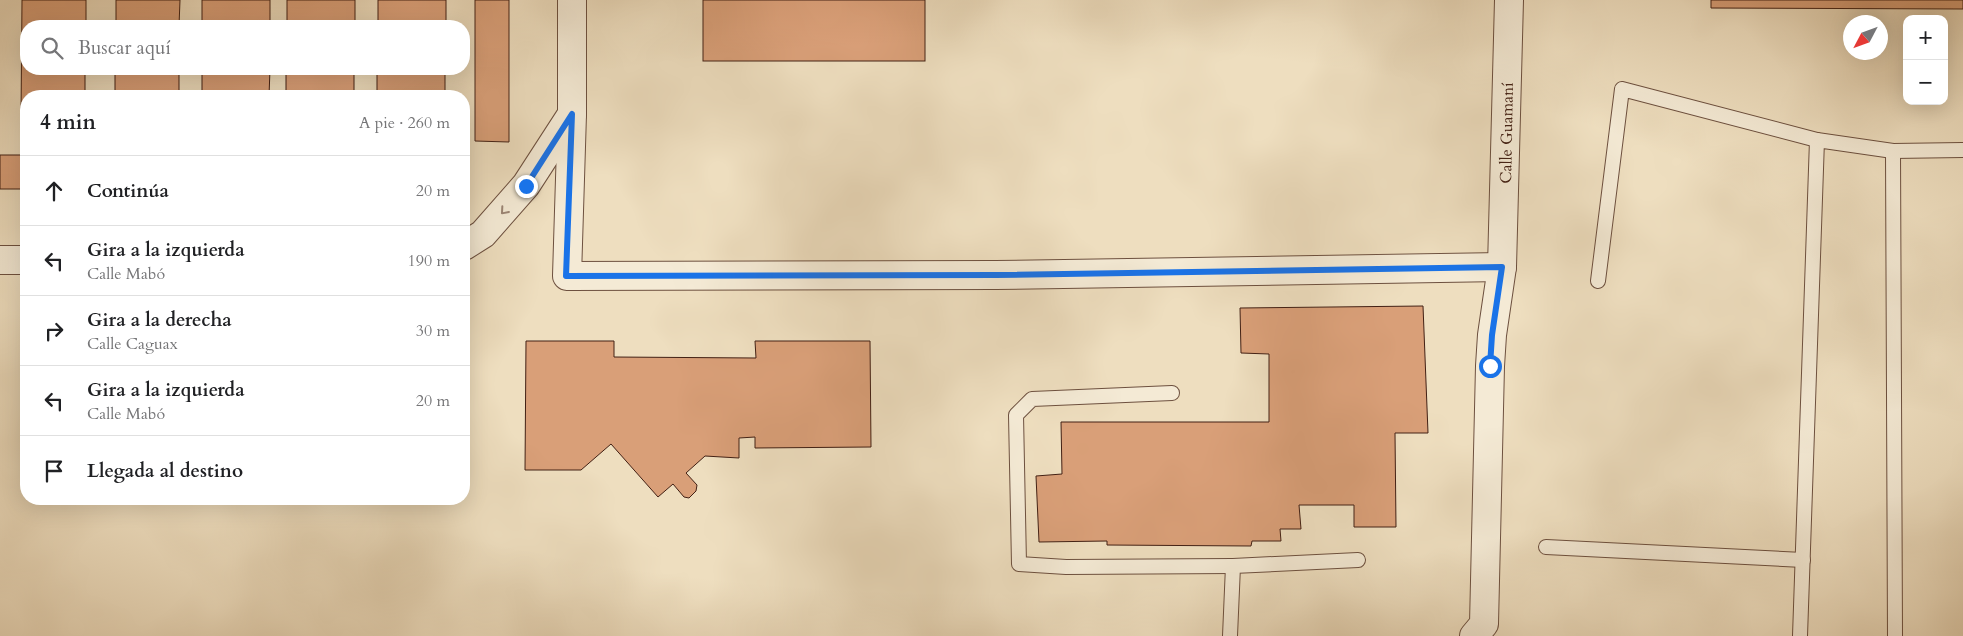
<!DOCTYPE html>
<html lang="es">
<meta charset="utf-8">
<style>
:root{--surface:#fff;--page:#f2f2f2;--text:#202124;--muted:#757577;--line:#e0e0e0}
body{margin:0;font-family:Cardo,serif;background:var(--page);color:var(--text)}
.controls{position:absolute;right:15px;top:15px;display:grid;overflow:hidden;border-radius:10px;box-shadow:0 5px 20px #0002}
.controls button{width:45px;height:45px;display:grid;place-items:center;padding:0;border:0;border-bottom:1px solid var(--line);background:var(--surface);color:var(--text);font:25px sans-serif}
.compass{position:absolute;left:1843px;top:15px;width:45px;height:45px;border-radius:50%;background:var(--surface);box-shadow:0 5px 20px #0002;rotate:229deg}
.stop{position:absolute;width:15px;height:15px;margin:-11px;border:4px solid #1a73e8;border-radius:50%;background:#fff}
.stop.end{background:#1a73e8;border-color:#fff;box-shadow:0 1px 5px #0008}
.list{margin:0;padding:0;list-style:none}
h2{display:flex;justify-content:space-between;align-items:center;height:65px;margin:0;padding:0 20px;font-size:21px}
h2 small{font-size:16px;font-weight:400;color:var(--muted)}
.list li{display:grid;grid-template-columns:32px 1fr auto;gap:15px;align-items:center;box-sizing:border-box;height:70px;padding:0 20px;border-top:1px solid var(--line)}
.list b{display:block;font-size:19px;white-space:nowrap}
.list p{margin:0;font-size:16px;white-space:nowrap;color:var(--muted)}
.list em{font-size:16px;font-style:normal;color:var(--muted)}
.icon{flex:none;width:28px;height:28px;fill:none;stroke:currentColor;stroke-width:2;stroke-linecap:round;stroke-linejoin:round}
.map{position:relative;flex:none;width:1963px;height:636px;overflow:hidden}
.search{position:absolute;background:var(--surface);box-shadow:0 5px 20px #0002;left:20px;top:20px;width:450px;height:55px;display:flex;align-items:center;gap:12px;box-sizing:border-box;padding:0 18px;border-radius:20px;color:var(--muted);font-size:19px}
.panel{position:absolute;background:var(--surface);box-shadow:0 5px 20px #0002;left:20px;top:90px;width:450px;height:415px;border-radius:20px}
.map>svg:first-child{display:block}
.building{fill:#d99f78;stroke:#422014}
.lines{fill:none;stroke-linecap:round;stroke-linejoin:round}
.lane-casing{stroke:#6d503f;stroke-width:16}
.street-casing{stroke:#6d503f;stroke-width:30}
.lane{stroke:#f4ead5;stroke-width:14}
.street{stroke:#f4ead5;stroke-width:28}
.oneway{stroke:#9b8574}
.route{stroke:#1a73e8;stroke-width:6}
.labels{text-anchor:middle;stroke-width:5;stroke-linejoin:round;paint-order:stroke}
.street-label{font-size:16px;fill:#422014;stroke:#f4ead5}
</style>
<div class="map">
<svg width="1963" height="636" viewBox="0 0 1963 636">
<rect width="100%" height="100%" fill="#eedebf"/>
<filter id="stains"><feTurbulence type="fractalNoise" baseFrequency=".004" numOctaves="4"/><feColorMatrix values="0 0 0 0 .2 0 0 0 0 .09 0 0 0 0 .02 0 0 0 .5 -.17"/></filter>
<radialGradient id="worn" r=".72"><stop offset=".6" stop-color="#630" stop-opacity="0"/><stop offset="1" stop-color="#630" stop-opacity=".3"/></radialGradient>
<!-- building -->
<g class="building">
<path d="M22,0H86V26H26V69H85V96H26V116H21Z"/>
<path d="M116,0H180L179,26H116Z"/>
<rect x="202" y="0" width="68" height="26"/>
<rect x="287" y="0" width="68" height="26"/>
<rect x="378" y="0" width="68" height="26"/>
<path d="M475,0H509V142L475,141Z"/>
<rect x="703" y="0" width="222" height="61"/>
<path d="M1711,0H1963V9L1711,8Z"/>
<rect x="115" y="69" width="64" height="27"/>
<path d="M202,69H270L269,96H202Z"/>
<rect x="286" y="69" width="68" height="27"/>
<rect x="377" y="69" width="68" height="27"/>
<rect x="0" y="155" width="26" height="34"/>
<path d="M1423,306L1428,433H1395L1396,527H1354V505H1299L1301,529H1280L1281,541H1252L1251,546L1107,545V541L1039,542L1036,476L1062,474L1061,422H1269V354L1241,353L1240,308Z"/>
<path d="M526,341H614V357L756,358L755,341H870L871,447L755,448V437L739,438V458L705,456L686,473L697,485L696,491L689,498L684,497L673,484L658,497L611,444L581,470H525Z"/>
</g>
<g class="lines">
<!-- lane casing -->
<g class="lane-casing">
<g id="lane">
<path d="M1893,151L1895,636"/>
<path d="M1598,281L1622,89L1817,140"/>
<path d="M1172,393L1032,399L1016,415L1019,564L1066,567L1233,566"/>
<path d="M1546,547L1803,560"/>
<path d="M1230,636L1233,566L1358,560"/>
<path d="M1800,636L1817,140L1893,151L1963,150"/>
</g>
</g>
<!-- street casing -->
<g class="street-casing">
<g id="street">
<path d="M572,0V114L567,276L996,275L1502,267"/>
<path d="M464,246L483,234L526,185L572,114"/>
<path d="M0,260H26"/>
<path d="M1474,636L1484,624L1490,366L1492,335L1502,267L1509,0"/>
</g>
</g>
<!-- lane -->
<use href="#lane" class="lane"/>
<!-- street -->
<use href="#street" class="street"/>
</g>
<!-- one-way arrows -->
<defs><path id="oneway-chevron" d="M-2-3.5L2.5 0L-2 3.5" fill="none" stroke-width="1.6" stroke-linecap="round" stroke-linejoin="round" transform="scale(1.25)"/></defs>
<use class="oneway" href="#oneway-chevron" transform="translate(504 211) rotate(131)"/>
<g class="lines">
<!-- route -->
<path class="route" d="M526,186L572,114L566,276L996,275L1502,267L1492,335L1490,366"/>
</g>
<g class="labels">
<!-- street labels -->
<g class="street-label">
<text transform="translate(1506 133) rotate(-89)" y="6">Calle Guamaní</text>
</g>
</g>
<rect width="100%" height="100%" filter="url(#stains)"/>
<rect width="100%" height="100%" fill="url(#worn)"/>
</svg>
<div class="controls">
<button>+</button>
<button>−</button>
</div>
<svg class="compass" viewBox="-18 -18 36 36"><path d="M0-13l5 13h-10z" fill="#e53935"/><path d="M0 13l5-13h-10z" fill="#757577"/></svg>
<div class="stop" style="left:1490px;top:366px"></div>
<div class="stop end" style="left:526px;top:186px"></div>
<div class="search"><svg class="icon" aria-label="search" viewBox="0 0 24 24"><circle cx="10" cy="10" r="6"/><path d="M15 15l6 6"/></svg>Buscar aquí</div>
<section class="panel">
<h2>4 min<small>A pie · 260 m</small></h2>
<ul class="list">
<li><svg class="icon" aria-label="ahead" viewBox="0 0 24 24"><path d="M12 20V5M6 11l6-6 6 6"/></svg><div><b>Continúa</b></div><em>20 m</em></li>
<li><svg class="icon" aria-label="left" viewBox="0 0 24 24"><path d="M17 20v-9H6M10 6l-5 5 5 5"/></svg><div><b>Gira a la izquierda</b><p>Calle Mabó</p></div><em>190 m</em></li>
<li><svg class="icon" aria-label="right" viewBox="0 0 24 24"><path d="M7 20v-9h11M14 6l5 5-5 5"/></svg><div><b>Gira a la derecha</b><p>Calle Caguax</p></div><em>30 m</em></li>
<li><svg class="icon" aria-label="left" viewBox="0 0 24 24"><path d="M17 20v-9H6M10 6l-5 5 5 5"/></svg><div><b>Gira a la izquierda</b><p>Calle Mabó</p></div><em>20 m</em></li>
<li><svg class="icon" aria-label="arrive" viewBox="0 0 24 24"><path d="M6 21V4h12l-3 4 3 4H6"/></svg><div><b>Llegada al destino</b></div></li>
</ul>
</section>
</div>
